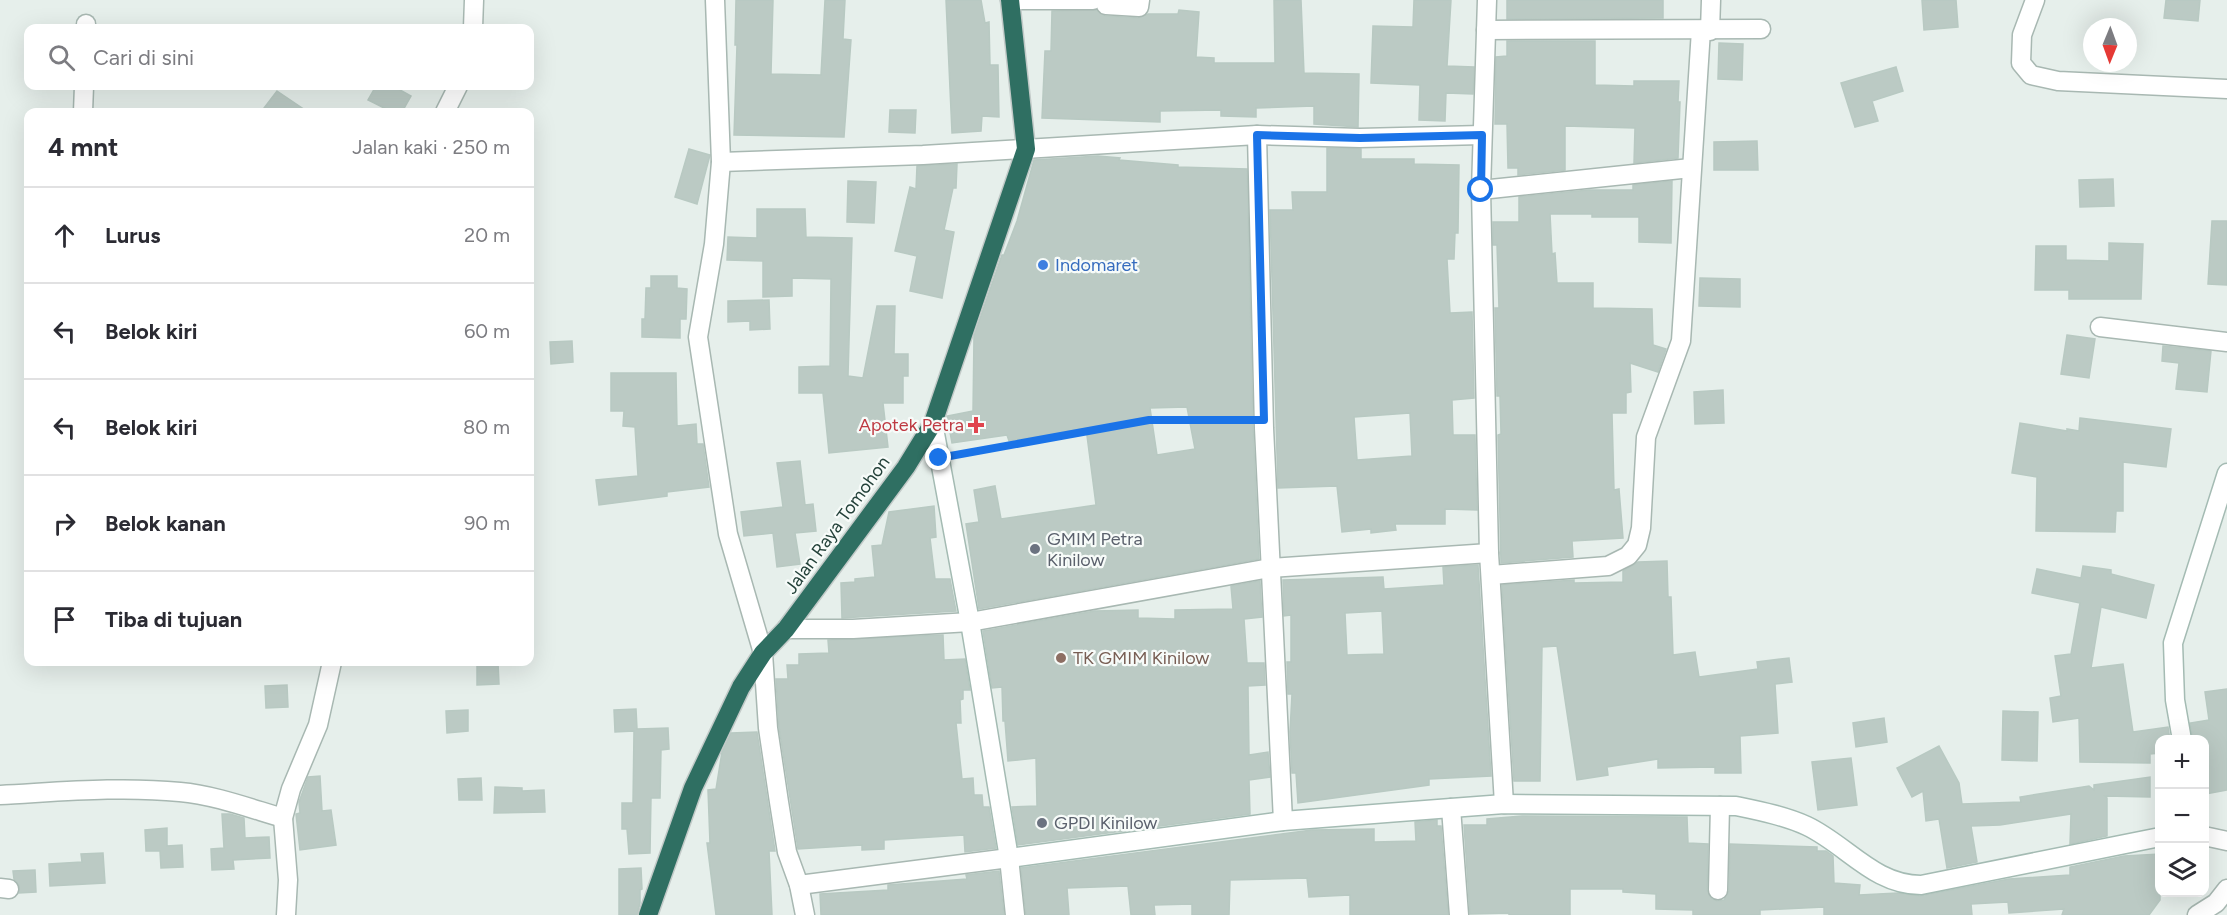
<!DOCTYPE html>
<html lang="id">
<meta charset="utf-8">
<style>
:root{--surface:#fff;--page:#f2f2f3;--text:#2b2b33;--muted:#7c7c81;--line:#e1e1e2}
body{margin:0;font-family:Figtree,sans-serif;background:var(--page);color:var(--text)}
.controls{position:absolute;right:18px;bottom:18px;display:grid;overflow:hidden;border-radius:12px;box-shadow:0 6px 24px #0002}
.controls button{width:54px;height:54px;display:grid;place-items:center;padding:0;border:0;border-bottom:2px solid var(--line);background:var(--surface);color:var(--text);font:30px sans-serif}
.compass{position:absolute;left:2083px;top:18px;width:54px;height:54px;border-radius:50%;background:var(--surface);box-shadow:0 6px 24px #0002;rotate:181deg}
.stop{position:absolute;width:18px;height:18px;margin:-14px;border:4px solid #1a73e8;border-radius:50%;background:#fff}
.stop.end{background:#1a73e8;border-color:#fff;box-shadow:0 2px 6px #0008}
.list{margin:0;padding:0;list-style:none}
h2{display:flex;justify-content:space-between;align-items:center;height:78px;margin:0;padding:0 24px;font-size:26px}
h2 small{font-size:20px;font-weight:400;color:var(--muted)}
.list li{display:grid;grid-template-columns:39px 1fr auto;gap:18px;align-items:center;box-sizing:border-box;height:96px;padding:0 24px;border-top:2px solid var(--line)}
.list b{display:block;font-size:22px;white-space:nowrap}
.list em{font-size:20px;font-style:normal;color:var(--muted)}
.icon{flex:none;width:33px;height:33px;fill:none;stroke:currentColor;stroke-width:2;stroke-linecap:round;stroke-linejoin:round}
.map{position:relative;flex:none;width:2227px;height:915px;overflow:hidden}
.search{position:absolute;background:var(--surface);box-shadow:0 6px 24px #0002;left:24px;top:24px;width:510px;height:66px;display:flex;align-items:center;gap:15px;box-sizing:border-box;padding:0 21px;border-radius:12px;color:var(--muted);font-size:22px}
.panel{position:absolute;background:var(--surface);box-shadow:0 6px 24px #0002;left:24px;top:108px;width:510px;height:558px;border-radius:12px}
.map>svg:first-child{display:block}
.building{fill:#bbcac4;stroke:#b8c9c2;stroke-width:1.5;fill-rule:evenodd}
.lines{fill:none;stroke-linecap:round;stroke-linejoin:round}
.street-casing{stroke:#a8b8b2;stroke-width:21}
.secondary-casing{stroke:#a4bbb3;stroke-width:21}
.highway-casing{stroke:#c2cac8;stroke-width:21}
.path{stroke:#86b3a5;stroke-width:4;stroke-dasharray:3 4.5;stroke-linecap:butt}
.street{stroke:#fff;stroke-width:18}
.secondary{stroke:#fff;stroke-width:18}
.highway{stroke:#2f6f62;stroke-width:18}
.route{stroke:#1a73e8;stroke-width:8}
.shop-dot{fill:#3f7fe0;stroke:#f7fbf9;stroke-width:2}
.health-dot{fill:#e0444e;stroke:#f7fbf9;stroke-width:2}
.worship-dot{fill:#6b7280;stroke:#f7fbf9;stroke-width:2}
.education-dot{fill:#8d6e63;stroke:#f7fbf9;stroke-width:2}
.labels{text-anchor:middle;stroke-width:4.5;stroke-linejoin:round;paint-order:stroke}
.shop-label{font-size:18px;fill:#366cbe;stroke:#f7fbf9;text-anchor:start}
.health-label{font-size:18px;fill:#be3a42;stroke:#f7fbf9;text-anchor:end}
.street-label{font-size:18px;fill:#24423a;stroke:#f7fbf9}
.worship-label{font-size:18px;fill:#5b616d;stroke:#f7fbf9;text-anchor:start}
.education-label{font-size:18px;fill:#785e54;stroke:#f7fbf9;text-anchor:start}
</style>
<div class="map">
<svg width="2227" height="915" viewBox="0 0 2227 915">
<rect width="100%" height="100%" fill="#e6efeb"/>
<!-- building -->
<g class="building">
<path d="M736,0H773L771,74L821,75L825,0H845L843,39L851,40L844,137L734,135L737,45H735Z"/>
<path d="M946,0H981L985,23L989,22L990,65H998L999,117L982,116L981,131L952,133Z"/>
<path d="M1274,0H1301L1304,73L1359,74L1358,127L1314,124V106L1256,108V117L1221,116V110L1160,111V122L1042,118L1045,51H1051L1052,11L1096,10L1105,16L1138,18L1148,14H1178L1179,10L1199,12L1196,57L1214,58V63H1275Z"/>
<path d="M1414,0H1451L1447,66L1474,67L1473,94L1446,93L1445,121L1419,120L1420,85L1371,83L1373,26L1413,27Z"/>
<path d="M1507,0H1663V18L1507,19Z"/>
<path d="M1922,0H1956L1958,27L1924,30Z"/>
<path d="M2166,0H2200L2198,21L2164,18Z"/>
<path d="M1507,41H1595V85L1634,86V81H1679L1678,102H1680L1678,158L1634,163L1635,128L1565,126V170L1518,175V168H1508L1507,124H1495L1496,57L1507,56Z"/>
<path d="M1719,43L1743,44L1742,80L1718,79Z"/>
<path d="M1896,67L1903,91L1872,101L1878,121L1855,127L1841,83Z"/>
<path d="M376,86H393L411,96L402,112H392L368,100Z"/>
<path d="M277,91L308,112H261Z"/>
<path d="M890,110H916L915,133L889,132Z"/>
<path d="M1757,141L1758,170H1714V142Z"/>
<path d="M1327,148L1361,149V159H1414V164L1459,165L1458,233H1455L1454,259H1447L1450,313L1472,312L1474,398L1452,400L1453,435H1475L1477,510L1445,509V524H1395L1396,530L1371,533V529L1342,532L1337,486L1278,488L1270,210H1293L1292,192H1327ZM1410,413L1412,456L1357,460L1354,417Z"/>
<path d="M689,149L710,155L697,204L675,197Z"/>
<path d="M1098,156L1120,158L1119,160L1178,165V167L1247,169L1253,429L1259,559L979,609L966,524L979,522L974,490L995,486L1001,519L1096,505L1086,428L1009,441L1007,435L952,443L947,416L973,411L974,336L1002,255H1004L1017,221L1034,160ZM1187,407L1195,449L1157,455L1150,408Z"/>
<path d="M957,164L956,188H953L944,230L954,232L942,298L910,291L917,256L895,251L910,187L916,189L917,166Z"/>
<path d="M2113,179L2114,206L2080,207L2079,180Z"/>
<path d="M848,181L876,182L874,223L847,222Z"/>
<path d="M1672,181L1671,243L1639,242V217H1592V214H1550L1552,254L1555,253L1557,283H1593V308L1652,309L1653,345L1666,349L1658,372L1630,363L1631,392L1626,393V413H1612L1614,490L1619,489L1623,538L1572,541L1573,557L1501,563L1498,435L1501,434L1500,396H1497L1495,308H1499L1497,245H1493V222H1519V197L1589,190H1633V185Z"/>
<path d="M757,209H805L806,237L852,238L848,376L863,378L877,306H895L894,354H908V376H903V403H883L888,447L829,453L823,393H799V367L830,366L831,279L792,278V296L763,297V261L727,260L728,237L757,238Z"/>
<path d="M2212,221H2227V285L2208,284Z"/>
<path d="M2109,243L2143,244L2141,299H2069V290H2035L2036,246H2066V260L2109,261Z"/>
<path d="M651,276H677V288L687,289L686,319H680V338L642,337V319H645L646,288H651Z"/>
<path d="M1700,278L1740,279V307L1699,306Z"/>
<path d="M769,300L770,329L750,330V321L728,322V301Z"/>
<path d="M2067,335L2095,339L2089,378L2061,374Z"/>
<path d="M572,341L573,362L551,364L550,342Z"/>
<path d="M2163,346L2211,351L2207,392L2176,389L2179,363L2162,361Z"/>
<path d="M611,373H676L677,426L696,424L697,444H703L709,487L667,492V496L599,505L596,480L638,476L635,427L623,426L624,411H611Z"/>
<path d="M1723,390L1724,423L1695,424L1694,392Z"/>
<path d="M2080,418L2171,429L2166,467L2123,462V511H2116L2115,532L2036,531L2037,477L2012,473L2020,423L2067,431V429L2079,431Z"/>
<path d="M800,461L805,505L813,504L816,531L795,533L800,564L777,567L773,533L744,536L741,512L783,507L777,463Z"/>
<path d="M934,506L936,537L930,538L935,579H950L956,611L842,618L841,583L855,582V579L875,577L872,546L882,545L889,512Z"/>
<path d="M1667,561L1668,597H1671L1673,655L1695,652L1699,677L1758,669L1757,662L1789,658L1792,682L1775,684L1778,733L1740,736L1741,773H1715V767L1658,768V759L1607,767L1608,775L1577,780L1557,646L1542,647L1540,781H1514L1502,585L1574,580V583L1623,582V571L1638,562Z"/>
<path d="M1478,565L1491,776L1429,779V785L1298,803L1296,773H1292L1290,732L1292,694H1288L1287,662H1291V615L1284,616L1283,580L1383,577L1384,589L1444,585L1443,567ZM1382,611L1384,654L1347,655L1345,613Z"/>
<path d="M2083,566L2111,570V574L2154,585L2146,618L2101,607L2091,668L2123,664L2133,732L2168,727L2170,740H2160V753L2150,754V763L2080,762L2079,718L2053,722L2050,698L2061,696L2055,656L2071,654L2080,603L2032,593L2037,569L2081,578Z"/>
<path d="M1260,581L1262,617L1244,619L1247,663H1264L1265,685L1248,686L1249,755L1268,752L1270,777L1249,780L1250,814L1018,845L1012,807L1037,806L1036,758L1008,761L1005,721H1003L1002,687L992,688L983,631L1095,611L1138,610V618L1175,619V610L1233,609L1231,586Z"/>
<path d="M943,635L944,660L965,659L970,690H963V699L960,700L961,723H956L962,779L973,778L974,795H982L983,807H989L996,848L965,852L964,835L884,840V849L862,850V845L798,849L779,727L776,679H788L787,665H799V654L829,653L828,640Z"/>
<path d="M477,663H498L499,684L477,685Z"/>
<path d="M287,685L288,707L266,708L265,686Z"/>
<path d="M2227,689V790L2205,794V740H2193L2190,723L2209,720L2205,692Z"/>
<path d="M636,709L637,729L668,728L669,749L661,750L660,798H651L650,853L629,854L627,829H622V803H633L634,731L615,732L614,710Z"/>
<path d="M468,710V731L447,733L446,711Z"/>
<path d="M2003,711L2038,712L2037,761L2002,760Z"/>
<path d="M1884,718L1887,742L1856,747L1853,723Z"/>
<path d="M757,732L775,851H769L772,915H716L707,843H710L708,790L716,789L722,752L731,733Z"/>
<path d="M1939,746L1959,783L1962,804L2021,802L2020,797L2089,786L2094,790V785L2150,777V797L2105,796L2107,798V836L2070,844L2071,814L2000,825L1971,826L1977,862L1947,868L1939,819L1926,821L1923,791L1912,797L1897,768Z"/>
<path d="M1851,758L1857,805L1818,810L1812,762Z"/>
<path d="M320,776L322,811L331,810L336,845L300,850L296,814L300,813L299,802L308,777Z"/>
<path d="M481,778L482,800H459L458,779Z"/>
<path d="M495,787L522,788V791L544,790L545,812L494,813Z"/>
<path d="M222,814H230L244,818L245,838L269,837L270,858L233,860L234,869L212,870L211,849L224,848Z"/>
<path d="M1522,816L1687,817L1688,843L1708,844L1707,890L1712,899L1717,901L1724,900L1729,891L1730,844L1817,847V851H1826L1833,856L1834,883L1860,885L1859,895L1898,893L1920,896L2009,879L2070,875V867L2124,856L2160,854V900L2149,915H2062L2064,909L2009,913L2008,902L1971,904L1972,915H1824V907L1760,910V915H1693V910L1656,909V894L1623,892V889H1570V915H1509V913L1470,914L1464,825H1487V819Z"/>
<path d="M1437,820V826H1441L1448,915H1350V895L1309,897L1307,878L1230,880L1229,915H1192V904L1154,905L1155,915H1131L1128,886L1067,888L1069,915H1026L1021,868L1312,830L1374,829V842L1416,841L1415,822Z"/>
<path d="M167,828V846L182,845L183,867L161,868L160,851H146L145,830Z"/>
<path d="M103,853L105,883L50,886L49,864L82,862L81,854Z"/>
<path d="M641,868L642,889L640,890V903L637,915H619V869Z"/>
<path d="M35,870L36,892L19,893V885L14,879L13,871Z"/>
<path d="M999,871L1004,915H821L820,894L888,890V885L967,879L966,875Z"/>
</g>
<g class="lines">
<!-- street casing -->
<g class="street-casing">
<g id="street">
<path d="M715,0L721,162L714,244L698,337L728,534L763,653L768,728L779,802L787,852L799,885L805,915"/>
<path d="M1010,0H1093"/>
<path d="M1107,0L1106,5L1139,7L1140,0"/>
<path d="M1487,0L1481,190L1489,553L1504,804"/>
<path d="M2035,0L2022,35L2021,63L2031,75L2058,81L2227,89"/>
<path d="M86,28V24"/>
<path d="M473,28L474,0"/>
<path d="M1486,30L1761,29"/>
<path d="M1710,31L1711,0"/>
<path d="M83,112L84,86"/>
<path d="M445,112L458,86"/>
<path d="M1257,135L1264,428L1283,821"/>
<path d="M721,162L923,155L1257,135L1360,138L1482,135"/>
<path d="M1481,190L1691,168"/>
<path d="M2100,327L2227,342"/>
<path d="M1491,575L1608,566L1628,556L1637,545L1641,528L1646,437L1681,341L1701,30"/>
<path d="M786,629H853L970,622L1270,568L1489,553"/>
<path d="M0,795C59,792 120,786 180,792C214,795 249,808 283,818"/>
<path d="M1451,808L1459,915"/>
<path d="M2204,836L2227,841"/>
<path d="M799,885L1009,858L1015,915"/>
<path d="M0,888L9,889"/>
<path d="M1718,890L1720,806"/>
<path d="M286,915L288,880L283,818L291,789L318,725L332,662"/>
<path d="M2197,915L2216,903L2227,889"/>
</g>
</g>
<!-- secondary casing -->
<g class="secondary-casing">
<g id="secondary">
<path d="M933,423L970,622L1009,858L1283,821L1451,808L1504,804L1736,806C1760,811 1785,816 1807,826C1847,845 1874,885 1921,885L2160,837"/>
<path d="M2182,740L2175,700L2173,643L2227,473"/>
</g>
</g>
<!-- highway casing -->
<g class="highway-casing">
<path id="highway" d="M648,915L693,788L741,687L763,653L786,629L906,467L933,423L1026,149L1010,0"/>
</g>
<!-- path -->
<path class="path" d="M960,454L1149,419H1244"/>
<!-- street -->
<use href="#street" class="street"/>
<!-- secondary -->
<use href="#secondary" class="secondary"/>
<!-- highway -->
<use href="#highway" class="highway"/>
</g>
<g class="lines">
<!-- route -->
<path class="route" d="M939,458L1149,420H1264L1257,135L1360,138L1482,135L1481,190"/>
</g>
<!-- markers -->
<circle class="shop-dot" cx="1043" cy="265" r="6"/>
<path class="health-dot" d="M973 416h6v6h6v6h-6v6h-6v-6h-6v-6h6z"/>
<g class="worship-dot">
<circle cx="1035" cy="549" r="6"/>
<circle cx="1042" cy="823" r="6"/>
</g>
<circle class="education-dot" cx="1061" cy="658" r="6"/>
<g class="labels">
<!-- shop labels -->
<g class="shop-label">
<text x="1055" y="271">Indomaret</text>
</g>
<!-- health labels -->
<g class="health-label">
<text x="964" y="431">Apotek Petra</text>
</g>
<!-- street labels -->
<g class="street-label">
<text transform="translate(837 525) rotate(-54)" y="6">Jalan Raya Tomohon</text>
</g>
<!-- worship labels -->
<g class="worship-label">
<text x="1047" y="545">GMIM Petra<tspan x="1047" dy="21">Kinilow</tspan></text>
<text x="1054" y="829">GPDI Kinilow</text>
</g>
<!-- education labels -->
<g class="education-label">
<text x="1073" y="664">TK GMIM Kinilow</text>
</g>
</g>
</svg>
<div class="controls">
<button>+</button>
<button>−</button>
<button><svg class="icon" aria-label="layers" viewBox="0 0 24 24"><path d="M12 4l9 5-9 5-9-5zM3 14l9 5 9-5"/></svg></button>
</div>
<svg class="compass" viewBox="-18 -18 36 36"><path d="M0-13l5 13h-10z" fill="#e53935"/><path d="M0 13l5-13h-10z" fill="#7c7c81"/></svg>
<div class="stop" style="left:1481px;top:190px"></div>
<div class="stop end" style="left:939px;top:458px"></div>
<div class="search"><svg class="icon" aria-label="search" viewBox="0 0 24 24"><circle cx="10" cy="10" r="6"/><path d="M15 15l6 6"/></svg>Cari di sini</div>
<section class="panel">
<h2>4 mnt<small>Jalan kaki · 250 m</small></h2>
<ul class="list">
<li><svg class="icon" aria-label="ahead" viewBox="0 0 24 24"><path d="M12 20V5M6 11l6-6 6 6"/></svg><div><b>Lurus</b></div><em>20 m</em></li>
<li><svg class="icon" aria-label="left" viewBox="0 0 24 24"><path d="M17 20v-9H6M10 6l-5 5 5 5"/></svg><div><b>Belok kiri</b></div><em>60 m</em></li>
<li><svg class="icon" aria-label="left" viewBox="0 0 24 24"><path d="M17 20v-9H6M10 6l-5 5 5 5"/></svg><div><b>Belok kiri</b></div><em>80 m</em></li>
<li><svg class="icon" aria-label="right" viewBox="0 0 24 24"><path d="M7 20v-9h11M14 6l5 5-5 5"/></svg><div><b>Belok kanan</b></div><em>90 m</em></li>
<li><svg class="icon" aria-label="arrive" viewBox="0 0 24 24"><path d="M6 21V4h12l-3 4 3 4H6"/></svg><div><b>Tiba di tujuan</b></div></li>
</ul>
</section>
</div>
